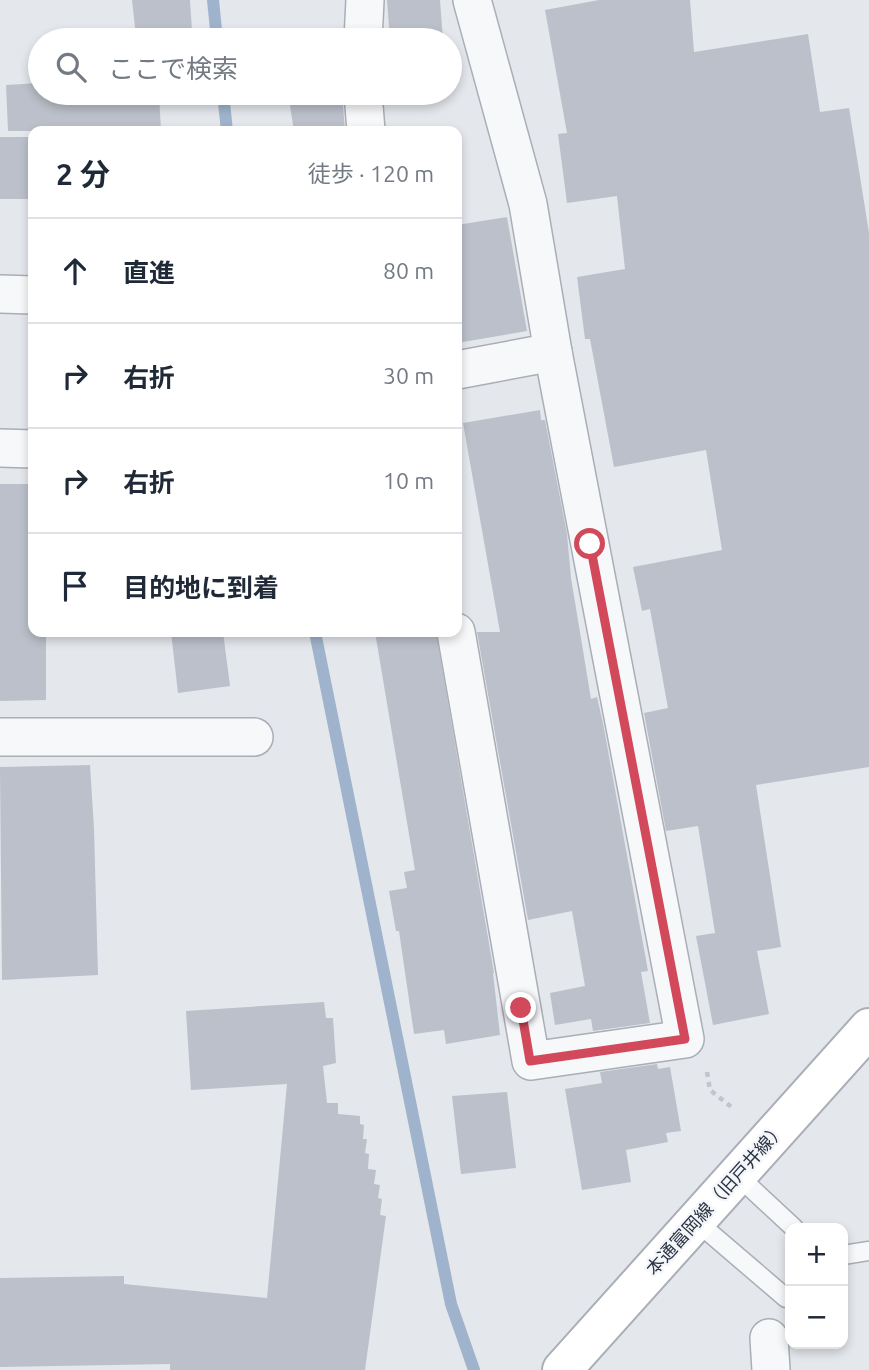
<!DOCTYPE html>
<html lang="ja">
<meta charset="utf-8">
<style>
:root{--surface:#fff;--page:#f2f2f3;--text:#1f2937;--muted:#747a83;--line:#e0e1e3}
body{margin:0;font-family:Ubuntu,"Noto Sans JP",sans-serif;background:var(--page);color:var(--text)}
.controls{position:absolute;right:21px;bottom:21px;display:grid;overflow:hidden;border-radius:14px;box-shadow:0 4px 10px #0003}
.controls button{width:63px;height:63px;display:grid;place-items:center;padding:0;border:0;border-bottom:2px solid var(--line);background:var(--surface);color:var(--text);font:35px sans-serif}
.stop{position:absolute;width:21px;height:21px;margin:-16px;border:5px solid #d1495b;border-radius:50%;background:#fff}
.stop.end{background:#d1495b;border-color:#fff;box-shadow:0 2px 7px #0008}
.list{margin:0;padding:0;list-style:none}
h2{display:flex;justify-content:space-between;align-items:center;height:91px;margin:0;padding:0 28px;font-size:30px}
h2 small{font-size:23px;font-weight:400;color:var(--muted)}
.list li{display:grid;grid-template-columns:46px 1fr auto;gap:21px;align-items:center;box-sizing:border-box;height:105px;padding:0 28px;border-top:2px solid var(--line)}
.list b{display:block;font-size:26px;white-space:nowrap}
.list em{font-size:23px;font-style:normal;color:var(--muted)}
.icon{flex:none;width:38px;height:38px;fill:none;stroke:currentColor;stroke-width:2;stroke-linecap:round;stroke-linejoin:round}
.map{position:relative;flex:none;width:869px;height:1370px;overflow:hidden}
.search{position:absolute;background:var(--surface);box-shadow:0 4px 10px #0003;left:28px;top:28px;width:434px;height:77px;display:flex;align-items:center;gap:18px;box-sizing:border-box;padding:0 24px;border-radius:38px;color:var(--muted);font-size:26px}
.panel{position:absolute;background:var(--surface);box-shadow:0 4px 10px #0003;left:28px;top:126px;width:434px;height:511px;border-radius:14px}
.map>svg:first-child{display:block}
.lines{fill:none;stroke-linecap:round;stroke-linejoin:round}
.stream{stroke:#9fb4cc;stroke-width:12}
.building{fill:#bbc0ca}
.lane-casing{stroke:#a9aeb7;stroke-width:21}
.street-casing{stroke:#a9aeb7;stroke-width:40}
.secondary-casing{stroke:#a9aeb7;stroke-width:42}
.path{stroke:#c2c5cb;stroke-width:4.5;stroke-dasharray:5 5;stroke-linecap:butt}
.lane{stroke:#f7f8fa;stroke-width:18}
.street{stroke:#f7f8fa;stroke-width:37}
.secondary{stroke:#fff;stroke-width:38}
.route{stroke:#d1495b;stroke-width:9}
.labels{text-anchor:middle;stroke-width:5;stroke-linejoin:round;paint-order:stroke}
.street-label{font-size:18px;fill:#2b3445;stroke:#f4f6f9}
</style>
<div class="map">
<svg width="869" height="1370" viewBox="0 0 869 1370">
<rect width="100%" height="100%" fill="#e4e7ec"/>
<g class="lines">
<!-- stream -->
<g class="stream">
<path d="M213,0L217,40"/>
<path d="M223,93L227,131"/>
<path d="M315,632L451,1304L474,1370"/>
</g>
</g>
<!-- building -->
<g class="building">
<path d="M132,0H190L192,31L136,36Z"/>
<path d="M387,0H440L443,40H390Z"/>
<path d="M599,0H690L694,52L808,34L820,112L849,108L869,233V767L756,785L781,947L757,951L769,1014L713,1025L696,936L715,933L698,826L666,831L644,713L668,708L650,609L642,611L633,567L722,550L706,450L614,467L590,339H585L577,277L625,269L617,196L567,203L558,134L567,133L545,10Z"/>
<path d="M40,83V93H159L161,131H8L6,85Z"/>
<path d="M288,93H342L345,131H294Z"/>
<rect x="0" y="137" width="33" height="62"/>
<path d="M507,217L527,331L457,343V225Z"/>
<path d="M540,410L541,420H545L567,534L571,578L591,699L597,697L603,723L648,971L641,972L650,1023L593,1031L591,1019L555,1025L550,993L585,986L572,911L528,920L477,632H500L463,423Z"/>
<path d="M0,484H33V632H45L46,634V700L0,701Z"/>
<path d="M171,632H223L230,686L178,693Z"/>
<path d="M375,632H436L494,973H493L500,1035L446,1044L444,1030L414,1034L399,931H396L389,891L407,888L404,872L415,870Z"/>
<path d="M90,765L94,829L98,975L2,980L0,767Z"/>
<path d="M324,1002L326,1018H333L336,1063L323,1066L327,1103H338V1114L360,1116V1124L364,1125L363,1139H367L365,1153L369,1154L368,1169L376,1170L374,1184L380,1185L378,1198L382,1199L380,1215L386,1216L365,1370H170V1364L0,1367V1278L124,1276V1284L267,1298L287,1084L191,1090L186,1011Z"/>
<path d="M657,1064L658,1069L670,1067L681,1131L666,1133L668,1142L626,1150L631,1182L582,1190L565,1089L602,1083L600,1072Z"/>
<path d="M507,1092L516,1168L461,1174L452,1096Z"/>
</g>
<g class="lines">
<!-- lane casing -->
<g class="lane-casing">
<g id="lane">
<path d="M737,1175L794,1228"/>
<path d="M696,1221L786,1298L790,1294"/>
<path d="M843,1255L869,1251"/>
</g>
</g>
<!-- street casing -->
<g class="street-casing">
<g id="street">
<path d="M363,40L365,0"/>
<path d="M363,93L366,131"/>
<path d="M0,294L33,295"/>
<path d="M457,370L553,352"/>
<path d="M0,448L33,449"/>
<path d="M456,632L531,1061L685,1039L553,352L528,204L472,0"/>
<path d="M0,737H254"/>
<path d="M769,1338L771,1370"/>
</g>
</g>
<!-- secondary casing -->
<g class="secondary-casing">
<path id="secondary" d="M562,1370L869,1028"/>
</g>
<!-- path -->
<path class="path" d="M707,1072L710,1090L734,1109"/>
<!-- lane -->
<use href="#lane" class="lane"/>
<!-- street -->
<use href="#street" class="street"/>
<!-- secondary -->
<use href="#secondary" class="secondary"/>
</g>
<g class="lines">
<!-- route -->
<path class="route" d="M521,1008L530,1061L685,1039L590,544"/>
</g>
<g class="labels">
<!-- street labels -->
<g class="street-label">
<text transform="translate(716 1199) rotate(-48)" y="6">本通富岡線（旧戸井線）</text>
</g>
</g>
</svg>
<div class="controls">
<button>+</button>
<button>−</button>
</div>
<div class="stop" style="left:590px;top:544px"></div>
<div class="stop end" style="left:521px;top:1008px"></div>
<div class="search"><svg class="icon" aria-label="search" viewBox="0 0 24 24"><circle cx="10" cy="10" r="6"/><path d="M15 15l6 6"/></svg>ここで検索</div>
<section class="panel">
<h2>2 分<small>徒歩 · 120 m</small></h2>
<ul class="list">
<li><svg class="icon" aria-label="ahead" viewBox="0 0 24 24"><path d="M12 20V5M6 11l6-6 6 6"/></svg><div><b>直進</b></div><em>80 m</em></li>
<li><svg class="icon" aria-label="right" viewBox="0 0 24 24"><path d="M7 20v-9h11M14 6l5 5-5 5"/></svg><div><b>右折</b></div><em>30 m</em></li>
<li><svg class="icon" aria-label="right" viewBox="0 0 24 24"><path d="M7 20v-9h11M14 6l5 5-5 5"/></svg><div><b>右折</b></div><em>10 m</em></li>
<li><svg class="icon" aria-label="arrive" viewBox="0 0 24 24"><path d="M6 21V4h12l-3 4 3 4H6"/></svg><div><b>目的地に到着</b></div></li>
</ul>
</section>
</div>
